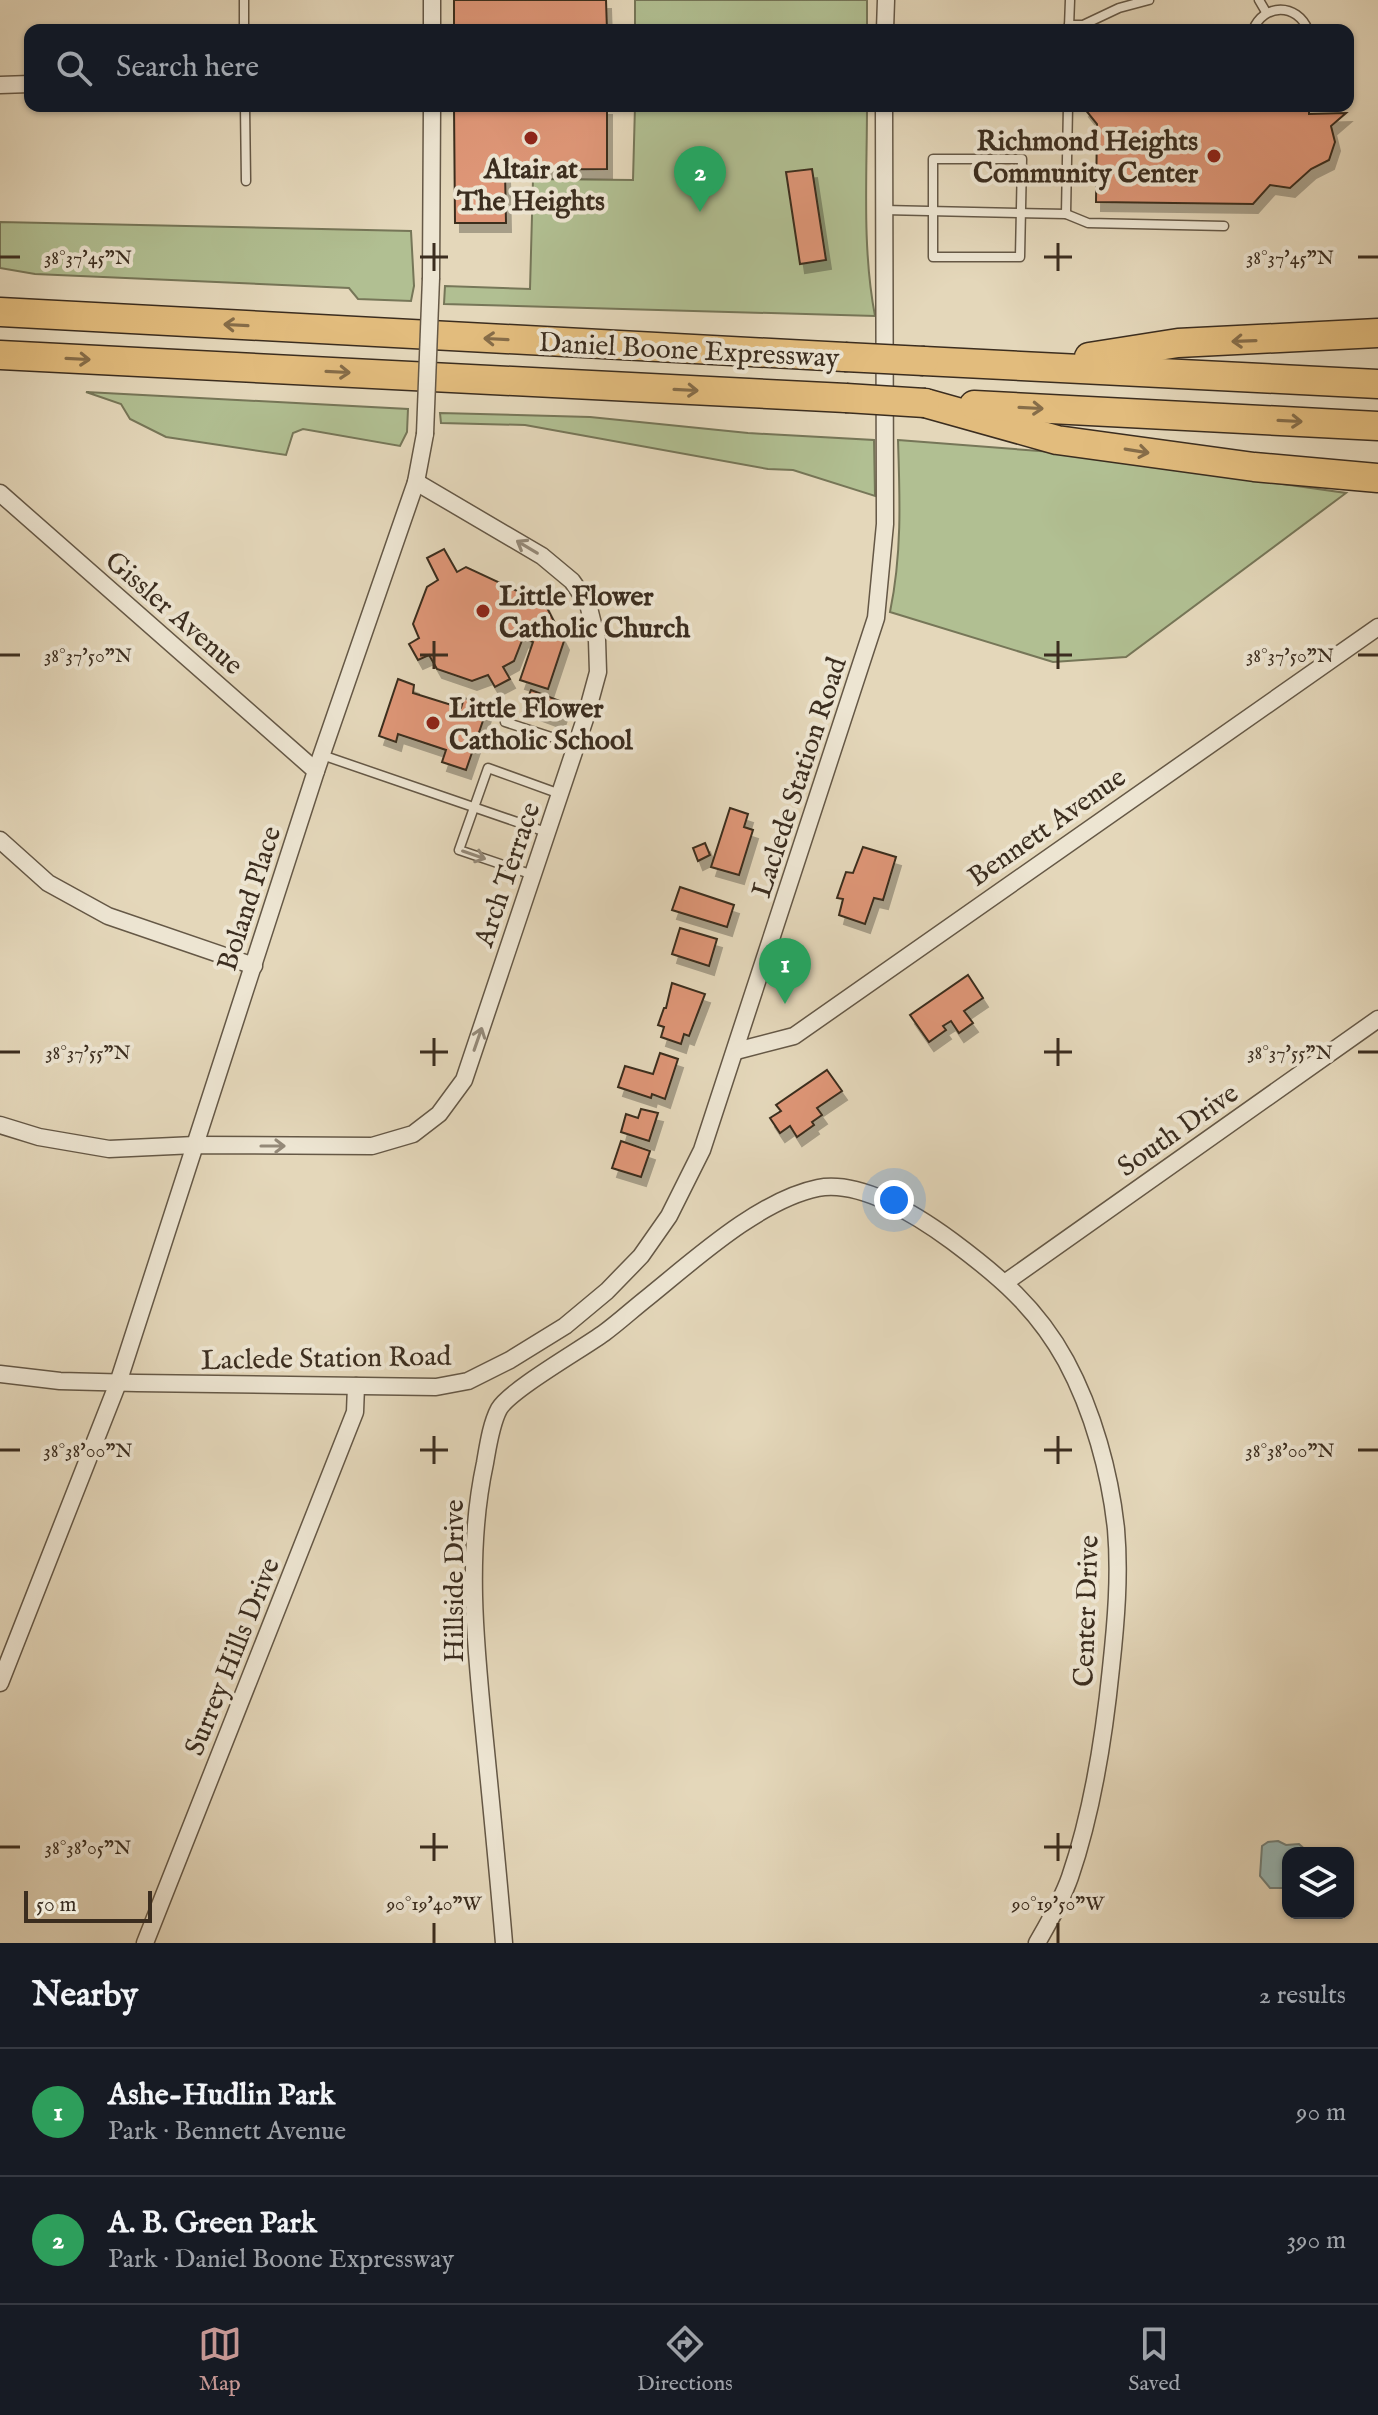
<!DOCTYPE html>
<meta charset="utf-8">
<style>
:root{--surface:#171b24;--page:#20242c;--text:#f1f3f6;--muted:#9ea1a6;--line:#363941;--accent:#c59692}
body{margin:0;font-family:"IM FELL English",serif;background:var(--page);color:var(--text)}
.controls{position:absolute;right:24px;bottom:24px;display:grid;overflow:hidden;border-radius:16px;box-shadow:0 2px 6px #0004}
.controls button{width:72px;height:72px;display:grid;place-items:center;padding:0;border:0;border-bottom:2px solid var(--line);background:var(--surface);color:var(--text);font:40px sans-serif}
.scale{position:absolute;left:24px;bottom:20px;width:128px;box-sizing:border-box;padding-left:8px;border:4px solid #3b2d1f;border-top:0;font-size:22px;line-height:28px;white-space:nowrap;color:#3b2d1f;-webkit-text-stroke:6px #ede5d2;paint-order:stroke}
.you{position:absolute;left:894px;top:1200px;width:28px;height:28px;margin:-20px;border:6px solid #fff;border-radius:50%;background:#1a73e8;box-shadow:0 0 0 12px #1a73e833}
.badge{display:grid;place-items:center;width:52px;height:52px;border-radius:50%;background:var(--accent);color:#fff;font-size:26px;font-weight:700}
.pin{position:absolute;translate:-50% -66px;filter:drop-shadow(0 2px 4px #0008)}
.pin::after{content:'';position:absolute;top:42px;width:28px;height:24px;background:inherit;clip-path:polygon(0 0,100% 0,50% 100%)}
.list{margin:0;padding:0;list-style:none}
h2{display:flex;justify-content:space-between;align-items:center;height:104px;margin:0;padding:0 32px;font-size:34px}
h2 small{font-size:26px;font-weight:400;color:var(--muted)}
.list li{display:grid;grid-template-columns:52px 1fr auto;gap:24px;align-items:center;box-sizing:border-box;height:128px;padding:0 32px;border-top:2px solid var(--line)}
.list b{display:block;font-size:30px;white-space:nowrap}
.list p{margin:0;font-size:26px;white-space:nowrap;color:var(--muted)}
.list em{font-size:26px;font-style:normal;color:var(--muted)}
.icon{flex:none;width:44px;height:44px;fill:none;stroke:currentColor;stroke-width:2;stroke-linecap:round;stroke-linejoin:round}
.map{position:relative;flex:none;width:1378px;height:1943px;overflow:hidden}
.search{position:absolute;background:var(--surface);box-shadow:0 2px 6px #0004;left:24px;right:24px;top:24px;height:88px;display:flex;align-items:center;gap:20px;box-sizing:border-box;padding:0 28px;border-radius:16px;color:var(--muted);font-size:30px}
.sheet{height:360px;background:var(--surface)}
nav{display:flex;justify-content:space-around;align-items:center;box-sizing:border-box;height:112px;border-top:2px solid var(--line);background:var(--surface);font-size:22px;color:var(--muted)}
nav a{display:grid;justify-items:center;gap:4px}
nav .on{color:var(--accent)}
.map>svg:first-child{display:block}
.green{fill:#b1bf92;stroke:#767658;stroke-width:2}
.water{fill:#97b8b7;stroke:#72807a;stroke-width:2}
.building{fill:#de9677;stroke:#3b2d1f;stroke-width:2;filter:url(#shadow)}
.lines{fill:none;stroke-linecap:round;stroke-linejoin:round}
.service-casing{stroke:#655846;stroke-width:11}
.minor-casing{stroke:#655846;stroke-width:19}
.motorway-casing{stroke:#3b2d1f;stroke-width:31}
.service{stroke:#ede5d2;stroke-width:8}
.minor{stroke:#ede5d2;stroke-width:16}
.motorway{stroke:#e2bc7d;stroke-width:28}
.minor-bridge-casing{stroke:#655846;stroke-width:19;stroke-linecap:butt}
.motorway-bridge-casing{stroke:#3b2d1f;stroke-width:31;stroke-linecap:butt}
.minor-bridge{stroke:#ede5d2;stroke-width:16}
.motorway-bridge{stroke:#e2bc7d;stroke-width:28}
.oneway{stroke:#866d49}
.oneway2{stroke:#948978}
.ticks{fill:none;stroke:#3b2d1f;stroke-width:3}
.poi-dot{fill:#8f2418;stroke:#ede5d2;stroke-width:3}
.labels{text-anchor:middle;stroke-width:8;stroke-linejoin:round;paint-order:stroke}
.poi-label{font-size:28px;font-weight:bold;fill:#3b2d1f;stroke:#ede5d2;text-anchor:start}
.street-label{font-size:28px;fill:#3b2d1f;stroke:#ede5d2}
.ticks-label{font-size:20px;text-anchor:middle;fill:#3b2d1f;stroke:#ede5d2;stroke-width:8;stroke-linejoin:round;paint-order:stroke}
</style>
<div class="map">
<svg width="1378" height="1943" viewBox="0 0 1378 1943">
<defs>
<filter id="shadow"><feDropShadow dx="5" dy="9" stdDeviation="0" flood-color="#0004"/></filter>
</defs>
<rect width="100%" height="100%" fill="#e4d7ba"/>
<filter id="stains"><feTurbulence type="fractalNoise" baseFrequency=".0025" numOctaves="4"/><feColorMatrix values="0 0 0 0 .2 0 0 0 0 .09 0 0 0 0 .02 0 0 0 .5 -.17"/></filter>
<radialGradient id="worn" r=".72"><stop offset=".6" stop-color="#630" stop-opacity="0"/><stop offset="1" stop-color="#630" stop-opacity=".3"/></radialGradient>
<!-- green -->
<g class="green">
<rect x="635" y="0" width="232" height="30"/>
<path d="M635,106H867C867,176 862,248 875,316L444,304L445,286L530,289L533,179L633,180Z"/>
<path d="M0,222L411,231L414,286L411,301L358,299L349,288L35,274L0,268Z"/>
<path d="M86,392L408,409L407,432L400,446L303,429L293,433L286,455L166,437L130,419L121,404Z"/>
<path d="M440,413L590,417L748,433L874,440L875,496L793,470L768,469L525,425L441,423Z"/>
<path d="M898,440L1053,452L1346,493L1126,657L1053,662L890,612C902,554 900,499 898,440Z"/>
</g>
<!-- water -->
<path class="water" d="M1278,1841L1286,1845L1299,1844L1309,1853H1288V1888H1270L1260,1876L1262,1846L1268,1842Z"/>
<!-- building -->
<g class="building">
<path d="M454,0H606L607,30H454Z"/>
<path d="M1170,27L1195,28V30H1150Z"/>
<path d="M454,106H607V169L505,170L506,223H455Z"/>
<path d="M1087,106L1309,107V114L1346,113L1331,126L1335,142L1329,160L1311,169L1290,188L1270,185L1253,204L1096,202L1097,124L1084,108Z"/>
<path d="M812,169L826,260L800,264L786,172Z"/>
<path d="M444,549L457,572L466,567L517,591L524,588L542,598L564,641L548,689L520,680L533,642L523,638L514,661L503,667L510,679L495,687L488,675L472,681L437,669L429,655L418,660L409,644L419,638L413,624L427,587L438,580L427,558Z"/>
<path d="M398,679L414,685L413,693L461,708L464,698L482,704L480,710L486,712L466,770L442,762L446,750L398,734L396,742L379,736Z"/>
<path d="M531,690L565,703L559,720L524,707Z"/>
<path d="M730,808L748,814L744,827L753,830L739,875L711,867Z"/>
<path d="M705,843L710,855L698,861L693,848Z"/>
<path d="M863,847L896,857L883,900L874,898L865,924L839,915L843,899L837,898L846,872L853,873Z"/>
<path d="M680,887L734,905L727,927L672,910Z"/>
<path d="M680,928L717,939L709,966L672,954Z"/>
<path d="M968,975L983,998L964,1011L973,1023L959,1033L951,1021L943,1026L946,1030L929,1042L910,1015Z"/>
<path d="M672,983L705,994L689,1036L684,1034L681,1044L661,1037L664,1027L658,1025L664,1008H666Z"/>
<path d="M660,1053L678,1059L665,1099L652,1094L651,1098L618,1087L625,1066L653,1074Z"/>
<path d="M827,1070L842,1091L817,1108L822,1115L812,1122L814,1125L797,1137L790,1126L780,1133L770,1118L781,1111L776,1105Z"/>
<path d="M641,1109L658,1113L649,1141L621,1132L626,1114L638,1118Z"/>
<path d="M621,1141L650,1151L641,1177L612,1168Z"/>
</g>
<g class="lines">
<!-- service casing -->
<g class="service-casing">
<g id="service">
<path d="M1259,0L1266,12"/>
<path d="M1069,25H1083L1119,8L1149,0"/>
<path d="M1069,27L1070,0"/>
<path d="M244,30V0"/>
<path d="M1253,30C1264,3 1297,3 1308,30"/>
<path d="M245,106L246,181"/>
<path d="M933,159H1022L1020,257H933Z"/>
<path d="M884,210L1066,214L1088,223L1224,226"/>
<path d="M1066,214L1068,106"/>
<path d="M505,722L576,745"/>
<path d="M322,755L546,832"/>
<path d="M533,875L459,850L488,768L560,794"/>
</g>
</g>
<!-- minor casing -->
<g class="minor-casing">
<g id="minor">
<path d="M432,30V0"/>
<path d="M885,30L886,0"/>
<path d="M0,85L30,84"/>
<path d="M431,278L432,106"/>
<path d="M0,493L316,771"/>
<path d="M0,840L48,883L108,916L254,966"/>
<path d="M736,1051L794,1036L1378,627"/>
<path d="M0,1125L39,1137L109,1149L195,1145L372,1146L413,1134L439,1114L464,1080L586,716L598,672L597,640L588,604L572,581L542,556L416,482"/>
<path d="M1006,1282L1378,1019"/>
<path d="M0,1374L60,1381L137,1383L436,1387L468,1381L510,1360L565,1326L607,1291L641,1256L669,1216L702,1150L876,618L885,524L884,106"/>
<path d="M0,1683L118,1383L316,771L416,482L425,434"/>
<path d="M145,1943L355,1412L356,1386"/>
<path d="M504,1943C498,1872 491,1801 484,1731C475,1642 466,1551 485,1463C488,1446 491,1424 499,1409C510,1390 582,1349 604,1333C619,1322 633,1309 647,1298C693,1261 759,1200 818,1188C861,1180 918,1216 952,1241C999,1276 1037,1308 1066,1361C1093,1411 1110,1473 1116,1529C1120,1575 1116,1622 1111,1668C1104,1738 1093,1810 1070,1877C1062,1900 1049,1922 1037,1943"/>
</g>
</g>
<!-- motorway casing -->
<g class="motorway-casing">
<g id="motorway">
<path d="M0,312L845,357"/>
<path d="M0,355L846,398"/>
<path d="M1089,357L1178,343L1378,333"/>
<path d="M924,361L1378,384"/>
<path d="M925,403L1057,440L1254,467L1378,478"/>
<path d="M974,405L1378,426"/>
</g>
</g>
<!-- service -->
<use href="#service" class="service"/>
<!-- minor -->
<use href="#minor" class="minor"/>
<!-- motorway -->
<use href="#motorway" class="motorway"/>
<!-- minor-bridge casing -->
<g class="minor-bridge-casing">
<path id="minor-bridge" d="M425,434L431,278"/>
</g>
<!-- motorway-bridge casing -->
<g class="motorway-bridge-casing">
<g id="motorway-bridge">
<path d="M845,357L924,361"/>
<path d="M846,398L925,403"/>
</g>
</g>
<!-- minor-bridge -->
<use href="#minor-bridge" class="minor-bridge"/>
<!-- motorway-bridge -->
<use href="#motorway-bridge" class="motorway-bridge"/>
</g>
<!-- one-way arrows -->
<defs><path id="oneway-shaft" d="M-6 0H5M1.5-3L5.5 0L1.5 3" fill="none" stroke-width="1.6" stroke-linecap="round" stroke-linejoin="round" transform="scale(2)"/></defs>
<g class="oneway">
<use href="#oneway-shaft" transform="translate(236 325) rotate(-177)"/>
<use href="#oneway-shaft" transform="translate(496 339) rotate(-177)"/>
<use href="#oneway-shaft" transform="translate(1244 341) rotate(178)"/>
<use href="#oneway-shaft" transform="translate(78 359) rotate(3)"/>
<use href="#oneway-shaft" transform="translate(338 372) rotate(3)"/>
<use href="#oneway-shaft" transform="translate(686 390) rotate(3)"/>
<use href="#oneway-shaft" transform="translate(1031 408) rotate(3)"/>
<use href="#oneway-shaft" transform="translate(1290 421) rotate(3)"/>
<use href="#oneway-shaft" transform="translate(1137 451) rotate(9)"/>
</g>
<g class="oneway2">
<use href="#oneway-shaft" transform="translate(527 547) rotate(-149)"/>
<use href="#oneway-shaft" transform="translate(474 855) rotate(19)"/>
<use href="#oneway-shaft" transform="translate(478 1039) rotate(-71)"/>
<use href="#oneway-shaft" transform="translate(273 1146)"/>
</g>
<!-- ticks -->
<path class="ticks" d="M434,243V271M1058,243V271M0,257H20M420,257H448M1044,257H1072M1358,257H1378M434,641V669M1058,641V669M0,655H20M420,655H448M1044,655H1072M1358,655H1378M434,1038V1066M1058,1038V1066M0,1052H20M420,1052H448M1044,1052H1072M1358,1052H1378M434,1436V1464M1058,1436V1464M0,1450H20M420,1450H448M1044,1450H1072M1358,1450H1378M434,1833V1861M1058,1833V1861M0,1847H20M420,1847H448M1044,1847H1072M434,1923V1943M1058,1923V1943"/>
<!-- markers -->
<g class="poi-dot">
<circle cx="531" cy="138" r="8"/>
<circle cx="1214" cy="156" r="8"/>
<circle cx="483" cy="611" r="8"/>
<circle cx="433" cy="723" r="8"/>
</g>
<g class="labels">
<!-- poi labels -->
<g class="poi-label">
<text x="1198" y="150" text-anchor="end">Richmond Heights<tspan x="1198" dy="32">Community Center</tspan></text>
<text x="531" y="178" text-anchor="middle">Altair at<tspan x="531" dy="32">The Heights</tspan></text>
<text x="499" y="605">Little Flower<tspan x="499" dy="32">Catholic Church</tspan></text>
<text x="449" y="717">Little Flower<tspan x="449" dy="32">Catholic School</tspan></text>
</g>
<!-- street labels -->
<g class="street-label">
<text transform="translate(689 349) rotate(3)" y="10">Daniel Boone Expressway</text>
<text transform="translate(175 612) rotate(41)" y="10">Gissler Avenue</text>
<text transform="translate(798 777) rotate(-72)" y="10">Laclede Station Road</text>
<text transform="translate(1046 826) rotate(-35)" y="10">Bennett Avenue</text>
<text transform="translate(506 874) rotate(-71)" y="10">Arch Terrace</text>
<text transform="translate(248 898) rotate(-72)" y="10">Boland Place</text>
<text transform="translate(1177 1129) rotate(-35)" y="10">South Drive</text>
<text transform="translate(326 1357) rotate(-1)" y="10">Laclede Station Road</text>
<text transform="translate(453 1581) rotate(-90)" y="10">Hillside Drive</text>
<text transform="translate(1085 1611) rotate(-88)" y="10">Center Drive</text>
<text transform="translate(231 1656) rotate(-68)" y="10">Surrey Hills Drive</text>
</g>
</g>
<g class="ticks-label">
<text x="1290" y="264">38°37'45"N</text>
<text x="88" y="264">38°37'45"N</text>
<text x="1290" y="662">38°37'50"N</text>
<text x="88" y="662">38°37'50"N</text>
<text x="1290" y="1059">38°37'55"N</text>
<text x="88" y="1059">38°37'55"N</text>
<text x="1290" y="1457">38°38'00"N</text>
<text x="88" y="1457">38°38'00"N</text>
<text x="88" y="1854">38°38'05"N</text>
<text x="434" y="1910">90°19'40"W</text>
<text x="1058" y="1910">90°19'50"W</text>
</g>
<rect width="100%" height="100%" filter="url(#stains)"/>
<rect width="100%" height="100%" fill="url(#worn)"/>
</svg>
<div class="controls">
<button><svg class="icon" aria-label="layers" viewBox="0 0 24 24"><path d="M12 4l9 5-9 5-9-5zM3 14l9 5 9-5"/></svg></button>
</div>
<div class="scale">50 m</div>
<div class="you"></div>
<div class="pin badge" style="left:785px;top:1004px;background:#2e9e5b">1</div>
<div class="pin badge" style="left:700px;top:212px;background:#2e9e5b">2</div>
<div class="search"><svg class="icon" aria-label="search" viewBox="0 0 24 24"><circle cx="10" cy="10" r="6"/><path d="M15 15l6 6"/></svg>Search here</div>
</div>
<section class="sheet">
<h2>Nearby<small>2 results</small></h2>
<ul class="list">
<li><span class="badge" style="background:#2e9e5b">1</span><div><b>Ashe-Hudlin Park</b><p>Park · Bennett Avenue</p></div><em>90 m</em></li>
<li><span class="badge" style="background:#2e9e5b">2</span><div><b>A. B. Green Park</b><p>Park · Daniel Boone Expressway</p></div><em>390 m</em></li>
</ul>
</section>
<nav>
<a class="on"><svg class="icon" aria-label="map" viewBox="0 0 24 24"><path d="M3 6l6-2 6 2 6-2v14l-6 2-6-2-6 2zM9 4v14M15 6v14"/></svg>Map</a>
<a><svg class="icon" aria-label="directions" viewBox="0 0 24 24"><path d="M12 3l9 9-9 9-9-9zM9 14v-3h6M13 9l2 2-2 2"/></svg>Directions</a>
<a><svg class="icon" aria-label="saved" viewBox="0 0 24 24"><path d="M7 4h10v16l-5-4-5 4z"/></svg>Saved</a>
</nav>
